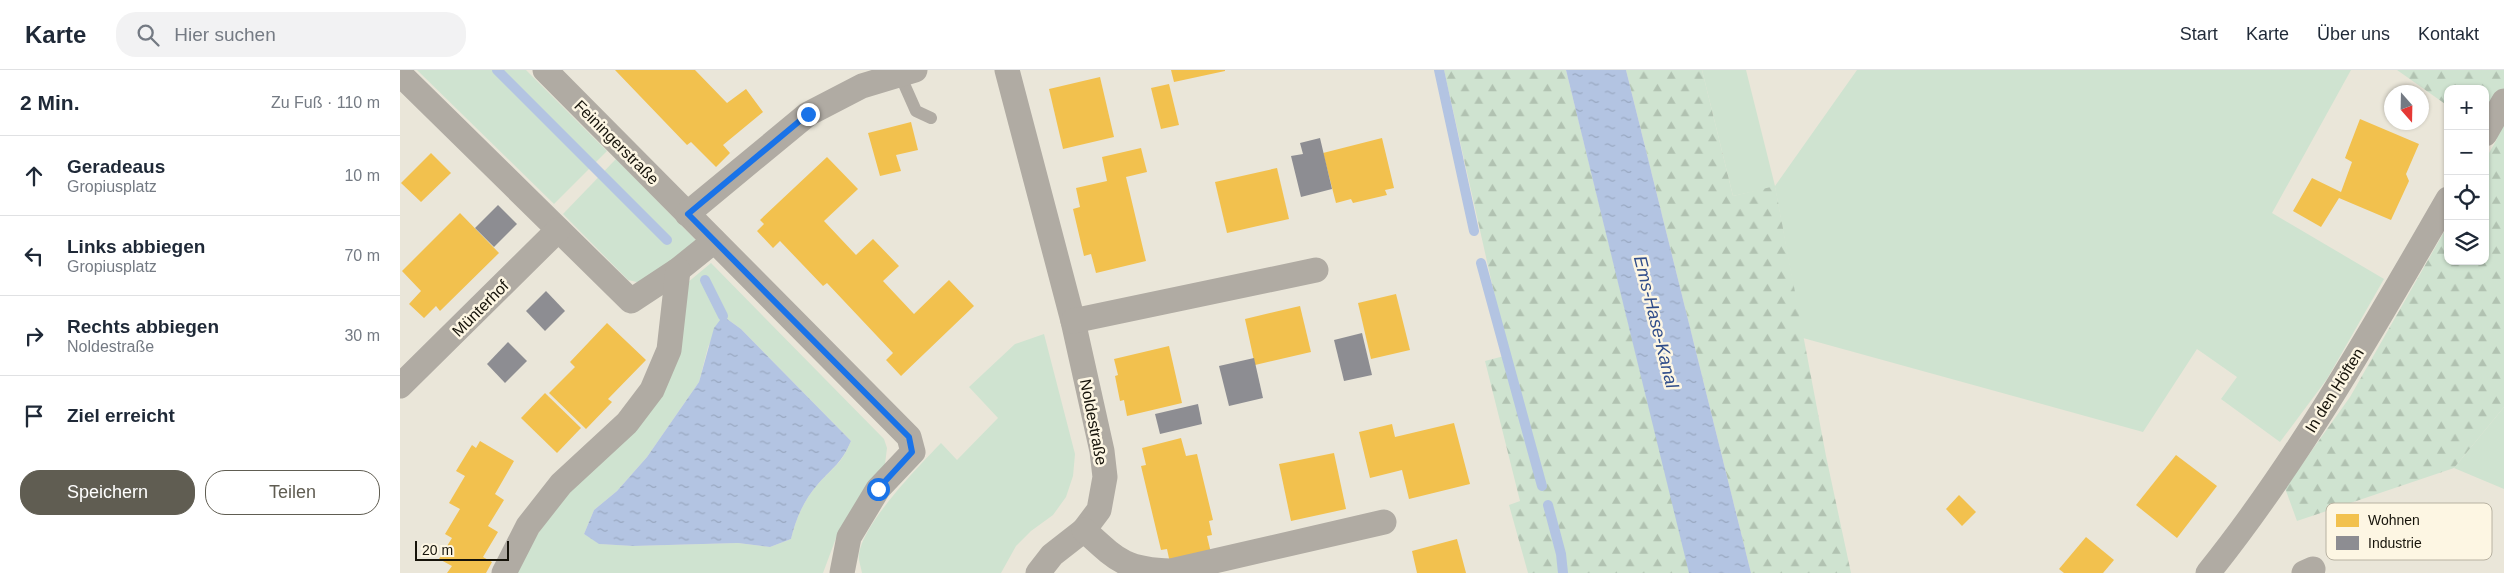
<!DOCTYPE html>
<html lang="de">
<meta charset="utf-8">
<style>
:root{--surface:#fff;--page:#f2f2f3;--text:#1f2937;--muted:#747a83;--line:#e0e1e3;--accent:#605d52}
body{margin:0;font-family:Arial,sans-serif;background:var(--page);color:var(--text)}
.controls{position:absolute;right:15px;top:15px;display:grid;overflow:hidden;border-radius:10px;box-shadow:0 1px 4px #0004}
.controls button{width:45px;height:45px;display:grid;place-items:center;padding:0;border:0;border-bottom:1px solid var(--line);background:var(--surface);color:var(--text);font:25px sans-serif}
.compass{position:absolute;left:1984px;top:15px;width:45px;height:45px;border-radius:50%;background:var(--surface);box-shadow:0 1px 4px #0004;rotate:160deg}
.scale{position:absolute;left:15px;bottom:12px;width:94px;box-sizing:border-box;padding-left:5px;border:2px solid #16130a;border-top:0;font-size:14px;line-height:18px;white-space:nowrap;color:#16130a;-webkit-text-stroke:4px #fdf6e3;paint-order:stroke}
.stop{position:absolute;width:15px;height:15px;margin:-11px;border:4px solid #1a73e8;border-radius:50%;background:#fff}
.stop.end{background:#1a73e8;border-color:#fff;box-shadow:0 1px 5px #0008}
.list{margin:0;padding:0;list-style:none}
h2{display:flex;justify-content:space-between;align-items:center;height:65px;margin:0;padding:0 20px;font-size:21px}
h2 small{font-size:16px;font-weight:400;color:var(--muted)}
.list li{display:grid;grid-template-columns:32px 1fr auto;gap:15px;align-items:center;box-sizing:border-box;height:80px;padding:0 20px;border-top:1px solid var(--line)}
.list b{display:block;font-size:19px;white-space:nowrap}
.list p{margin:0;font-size:16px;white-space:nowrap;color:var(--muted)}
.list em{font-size:16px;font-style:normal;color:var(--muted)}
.actions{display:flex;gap:10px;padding:15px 20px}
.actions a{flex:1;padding:11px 0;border:1px solid var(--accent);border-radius:20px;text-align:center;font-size:18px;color:var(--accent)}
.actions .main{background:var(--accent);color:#fff}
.icon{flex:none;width:28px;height:28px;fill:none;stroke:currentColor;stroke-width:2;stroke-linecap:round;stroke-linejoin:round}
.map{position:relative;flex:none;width:2104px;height:503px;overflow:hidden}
header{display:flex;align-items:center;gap:30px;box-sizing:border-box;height:70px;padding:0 25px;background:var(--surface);border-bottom:1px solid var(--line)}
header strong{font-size:24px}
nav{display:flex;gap:28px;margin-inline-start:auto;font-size:18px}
.search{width:350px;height:45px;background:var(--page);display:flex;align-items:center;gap:12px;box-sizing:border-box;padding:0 18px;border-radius:20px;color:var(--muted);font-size:19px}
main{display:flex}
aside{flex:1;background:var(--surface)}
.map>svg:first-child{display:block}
.green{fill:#cfe3d0;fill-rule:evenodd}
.forest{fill:url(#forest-firs)}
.water{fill:url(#water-ripples)}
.homes{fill:#f2c14e}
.industry{fill:#8d8d92}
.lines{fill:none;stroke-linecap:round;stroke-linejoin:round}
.stream{stroke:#b3c4e2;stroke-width:10}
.lane{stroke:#b0aba3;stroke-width:12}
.street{stroke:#b0aba3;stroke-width:25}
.route{stroke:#1a73e8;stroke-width:6}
.labels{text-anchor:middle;stroke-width:5;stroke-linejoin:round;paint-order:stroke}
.street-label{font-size:16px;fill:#16130a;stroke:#fdf6e3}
.water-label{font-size:18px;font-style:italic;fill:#304d8a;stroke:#fdf6e3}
.key{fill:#fdf6e3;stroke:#b8b2a2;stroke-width:1}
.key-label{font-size:14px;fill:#16130a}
</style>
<header>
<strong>Karte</strong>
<div class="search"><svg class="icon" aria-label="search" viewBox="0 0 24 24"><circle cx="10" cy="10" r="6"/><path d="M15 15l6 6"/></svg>Hier suchen</div>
<nav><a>Start</a><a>Karte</a><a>Über uns</a><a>Kontakt</a></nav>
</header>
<main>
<aside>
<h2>2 Min.<small>Zu Fuß · 110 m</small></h2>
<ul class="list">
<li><svg class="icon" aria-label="ahead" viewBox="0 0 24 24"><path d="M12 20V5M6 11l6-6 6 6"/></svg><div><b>Geradeaus</b><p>Gropiusplatz</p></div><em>10 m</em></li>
<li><svg class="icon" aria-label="left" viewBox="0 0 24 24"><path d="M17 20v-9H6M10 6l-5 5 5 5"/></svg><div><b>Links abbiegen</b><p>Gropiusplatz</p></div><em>70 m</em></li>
<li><svg class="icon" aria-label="right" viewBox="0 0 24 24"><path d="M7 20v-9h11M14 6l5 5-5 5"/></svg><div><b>Rechts abbiegen</b><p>Noldestraße</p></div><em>30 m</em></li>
<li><svg class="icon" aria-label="arrive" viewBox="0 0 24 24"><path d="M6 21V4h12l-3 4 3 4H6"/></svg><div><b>Ziel erreicht</b></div></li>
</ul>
<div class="actions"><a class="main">Speichern</a><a>Teilen</a></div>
</aside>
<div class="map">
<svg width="2104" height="503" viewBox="0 0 2104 503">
<defs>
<pattern id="forest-firs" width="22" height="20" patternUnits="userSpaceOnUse" patternTransform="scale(1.25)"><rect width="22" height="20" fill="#cfe3d0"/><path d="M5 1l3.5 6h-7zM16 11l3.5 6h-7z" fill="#b1c2b1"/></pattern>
<pattern id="water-ripples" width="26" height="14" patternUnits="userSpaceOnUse" patternTransform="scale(1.25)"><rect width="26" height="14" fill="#b3c4e2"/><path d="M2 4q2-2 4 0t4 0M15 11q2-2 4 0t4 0" fill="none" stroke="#99a8c1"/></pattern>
</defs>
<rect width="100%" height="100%" fill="#eae6d9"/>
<!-- green -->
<g class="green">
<path d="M17,0H126L207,81L154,134Z"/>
<path d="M1302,0H1346L1375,116L1457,0H1951L1872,143L1984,209L1927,309L1880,372L1821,329L1837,307L1797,279L1743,362L1403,268L1375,117L1333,126Z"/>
<path d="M216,89L296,170L276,188L241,213L228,210L163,144Z"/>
<path d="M311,193L484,369L487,378L485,394L450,443L436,468L423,503H113L167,418L234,359L287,213ZM323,246L341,259L451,371C441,395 434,396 418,414C404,430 396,448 391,469L370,477L338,473L233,476L200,474L184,464L194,440L217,421L247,387L299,312L308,277Z"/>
<path d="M644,264L675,384L673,406L666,427L653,445L631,461L616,476L601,503H462C461,497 458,490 459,484C463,453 519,396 541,373L557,390L598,348L569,317L615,274Z"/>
<path d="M2104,337V419L2054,398Z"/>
</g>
<!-- forest -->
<g class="forest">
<path d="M1044,0H1166L1290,503H1128L1109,435L1120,431L1085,291L1108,285Z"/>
<path d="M1226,0H1302L1333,126L1375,116L1426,386L1451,503H1351Z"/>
<path d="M1997,0H2104V337L2054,398L1897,451L1885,418L1950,327L2048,155V191H2085V90L2097,69L2085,62V19H2048V36Z"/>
</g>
<!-- water -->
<g class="water">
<path d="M1166,0H1226L1351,503H1289Z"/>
<path d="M323,246L341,259L451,371C441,394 434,396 418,414C404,430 396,448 391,469L370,477L338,473L233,476L199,474L184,464L194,440L217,421L247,387L299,312L314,258Z"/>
</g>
<!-- homes -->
<g class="homes">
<path d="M215,0H295L327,33L346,19L363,42L323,75L330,83L316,97L291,72L287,75Z"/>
<path d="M771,0H825V1L774,12Z"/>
<path d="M700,7L714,67L663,79L649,19Z"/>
<path d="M769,14L779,55L761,59L751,18Z"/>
<path d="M1960,49L2019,74L2006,104L2009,111L1991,150L1939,128L1921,157L1893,141L1912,108L1941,122L1952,92L1945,88Z"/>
<path d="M511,52L518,80L496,85L501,101L480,106L468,63Z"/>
<path d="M982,68L994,118L985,120L987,125L953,133L951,129L936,133L923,83Z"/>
<path d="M741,78L747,102L726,107L746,191L696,203L691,184L684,186L673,139L680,137L676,118L707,111L702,87Z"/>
<path d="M31,83L51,103L21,132L1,113Z"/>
<path d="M427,87L458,119L424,151L456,185L473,169L499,196L483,211L514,244L549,210L574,236L501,306L486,290L493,283L427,213L423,216L380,171L373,178L357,161L364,154L360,150Z"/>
<path d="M877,98L889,149L827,163L815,112Z"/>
<path d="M60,143L99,183L40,241L36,236L24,248L9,234L21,221L2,201Z"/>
<path d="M996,224L1010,280L971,289L958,233Z"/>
<path d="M900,236L911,282L855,295L845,249Z"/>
<path d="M207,253L246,290L208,329L212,332L186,359L149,323L175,297L170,292Z"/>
<path d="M769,276L782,333L727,346L724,330L720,331L715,306L718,305L714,289Z"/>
<path d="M145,323L181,358L157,383L121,348Z"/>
<path d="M1054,353L1070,414L1009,429L1002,400L970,408L959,362L992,354L995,367Z"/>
<path d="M781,368L786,386L797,384L813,450L809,451L812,465L807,466L811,483L770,493L767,479L761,480L741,396L746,395L742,378Z"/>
<path d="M80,371L114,391L95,424L104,430L88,456L98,462L83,487L92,492L86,503H47L52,496L39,489L52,468L45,464L60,439L49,433L65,406L56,401L72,375L76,378Z"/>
<path d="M934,383L946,439L891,451L879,394Z"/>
<path d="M1776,385L1817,416L1777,468L1736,435Z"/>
<path d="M1559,425L1576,442L1562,456L1546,439Z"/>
<path d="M1686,467L1714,490L1703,503H1664L1659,499Z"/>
<path d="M1057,469L1066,503H1017L1012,481Z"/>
</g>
<!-- industry -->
<g class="industry">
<path d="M920,68L932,119L901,127L891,86L903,84L900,73Z"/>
<path d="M98,135L117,154L94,177L75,158Z"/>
<path d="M146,221L165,241L145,261L126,241Z"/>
<path d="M962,263L972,305L944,311L934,270Z"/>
<path d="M108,272L127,291L105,313L87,294Z"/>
<path d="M854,288L863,328L829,336L819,296Z"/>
<path d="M798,334L802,354L760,364L755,344Z"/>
</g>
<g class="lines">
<!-- stream -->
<g class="stream">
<path d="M97,0L267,170"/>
<path d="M1039,0L1074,161"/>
<path d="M1081,193L1142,416"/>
<path d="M305,210L323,246"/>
<path d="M1148,435L1161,484L1163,503"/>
</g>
<!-- lane -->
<path class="lane" d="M500,5L516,41L531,48"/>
<!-- street -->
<g class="street">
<path d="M145,0L509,367L513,382L478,419L449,467L442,503"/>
<path d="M607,0L673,251L702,381L705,407L699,440L684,460L652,485L638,503"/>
<path d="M0,4L231,231L278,200L314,171"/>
<path d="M2085,64L2104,31"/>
<path d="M287,144L408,44L462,16L515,0"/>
<path d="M673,251L916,200"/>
<path d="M0,316L158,160"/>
<path d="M684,460C717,490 725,500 771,501L984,452"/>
<path d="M104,503L128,456L161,414L227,353L252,320L269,280L278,200"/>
<path d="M1808,503C1899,390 1975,255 2048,129"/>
<path d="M1904,503L1913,499"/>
</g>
</g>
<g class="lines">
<!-- route -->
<path class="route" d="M408,44L288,144L509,367L512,382L478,419"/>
</g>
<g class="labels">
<!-- street labels -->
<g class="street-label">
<text transform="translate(217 72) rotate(45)" y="6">Feiningerstraße</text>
<text transform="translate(80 238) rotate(-45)" y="6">Münterhof</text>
<text transform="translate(1934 320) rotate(-58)" y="6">In den Höften</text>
<text transform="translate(694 352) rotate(79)" y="6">Noldestraße</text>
</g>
<!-- water labels -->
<g class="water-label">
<text transform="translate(1256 252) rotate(76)" y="6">Ems-Hase-Kanal</text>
</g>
</g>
<!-- legend -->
<rect x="1926" y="433" width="166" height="57" rx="8" class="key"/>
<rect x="1936" y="444" width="23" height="13" fill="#f2c14e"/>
<rect x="1936" y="466" width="23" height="14" fill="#8d8d92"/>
<g class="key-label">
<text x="1968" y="455">Wohnen</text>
<text x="1968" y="478">Industrie</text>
</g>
</svg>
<div class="controls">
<button>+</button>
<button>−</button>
<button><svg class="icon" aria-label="locate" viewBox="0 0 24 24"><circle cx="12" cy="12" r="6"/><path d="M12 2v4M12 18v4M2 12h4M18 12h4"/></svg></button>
<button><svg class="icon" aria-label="layers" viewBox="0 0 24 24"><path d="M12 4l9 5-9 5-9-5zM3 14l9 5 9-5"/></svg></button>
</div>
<svg class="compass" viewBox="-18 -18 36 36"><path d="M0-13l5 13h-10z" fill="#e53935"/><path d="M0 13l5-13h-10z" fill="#747a83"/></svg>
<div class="scale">20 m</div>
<div class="stop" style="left:478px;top:419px"></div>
<div class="stop end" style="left:408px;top:44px"></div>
</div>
</main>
